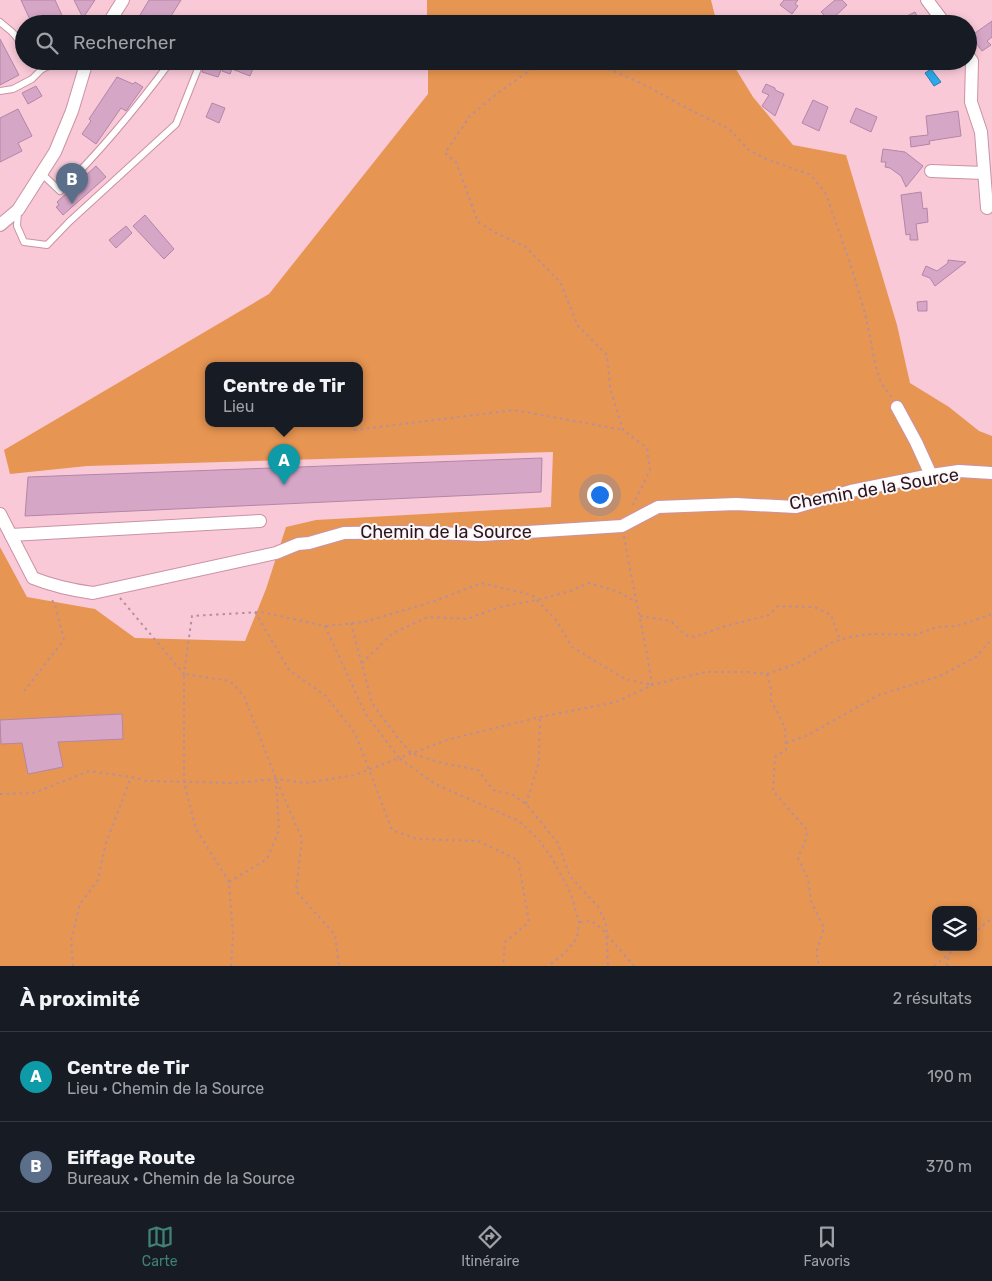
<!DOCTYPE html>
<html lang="fr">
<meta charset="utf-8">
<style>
:root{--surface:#171b24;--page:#20242c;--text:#f1f3f6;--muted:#9ea1a6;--line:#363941;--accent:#3f8173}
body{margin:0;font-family:Rubik,sans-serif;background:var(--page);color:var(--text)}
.controls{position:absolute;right:15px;bottom:15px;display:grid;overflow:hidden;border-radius:10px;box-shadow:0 2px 8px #0003}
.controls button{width:45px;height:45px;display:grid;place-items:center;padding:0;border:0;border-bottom:1px solid var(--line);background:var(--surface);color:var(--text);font:25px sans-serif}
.you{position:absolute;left:599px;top:494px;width:18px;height:18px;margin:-12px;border:4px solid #fff;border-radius:50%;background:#1a73e8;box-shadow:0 0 0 8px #1a73e833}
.badge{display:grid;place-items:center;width:32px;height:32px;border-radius:50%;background:var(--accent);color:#fff;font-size:16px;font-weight:700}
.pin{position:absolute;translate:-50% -41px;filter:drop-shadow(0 1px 2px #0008)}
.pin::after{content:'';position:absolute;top:26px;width:18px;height:15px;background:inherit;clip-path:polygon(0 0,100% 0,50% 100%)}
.popup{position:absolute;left:205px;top:362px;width:158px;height:65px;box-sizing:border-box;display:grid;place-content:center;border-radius:10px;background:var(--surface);filter:drop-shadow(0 1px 4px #0005);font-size:16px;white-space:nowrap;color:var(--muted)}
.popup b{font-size:19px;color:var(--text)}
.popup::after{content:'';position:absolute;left:50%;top:100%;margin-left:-10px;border:10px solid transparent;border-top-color:var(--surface)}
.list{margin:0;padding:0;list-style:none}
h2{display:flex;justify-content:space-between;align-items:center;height:65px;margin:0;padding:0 20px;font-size:21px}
h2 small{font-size:16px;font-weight:400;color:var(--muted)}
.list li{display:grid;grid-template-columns:32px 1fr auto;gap:15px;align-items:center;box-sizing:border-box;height:90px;padding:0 20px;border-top:1px solid var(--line)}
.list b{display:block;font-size:19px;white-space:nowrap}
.list p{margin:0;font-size:16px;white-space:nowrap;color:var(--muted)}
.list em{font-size:16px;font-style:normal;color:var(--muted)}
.icon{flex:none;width:28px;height:28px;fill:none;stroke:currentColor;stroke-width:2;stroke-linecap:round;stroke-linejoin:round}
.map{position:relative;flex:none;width:992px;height:966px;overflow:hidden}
.search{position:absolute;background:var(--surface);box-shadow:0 2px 8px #0003;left:15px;right:15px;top:15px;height:55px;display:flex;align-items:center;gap:12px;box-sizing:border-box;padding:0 18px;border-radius:28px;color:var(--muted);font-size:19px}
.sheet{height:245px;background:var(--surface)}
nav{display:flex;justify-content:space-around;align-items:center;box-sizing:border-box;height:70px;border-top:1px solid var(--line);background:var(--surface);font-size:14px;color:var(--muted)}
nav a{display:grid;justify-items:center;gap:2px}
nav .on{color:var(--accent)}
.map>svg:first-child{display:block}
.green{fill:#e79552;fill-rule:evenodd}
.water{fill:#2ba9eb;stroke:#2b7dae}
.building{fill:#d6a6c7;stroke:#b485a6}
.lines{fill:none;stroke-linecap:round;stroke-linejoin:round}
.lane-casing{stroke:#cb92a4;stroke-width:8}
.street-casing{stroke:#cb92a4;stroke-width:14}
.path{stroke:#b78f9c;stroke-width:2;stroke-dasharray:2.5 4;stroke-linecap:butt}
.lane{stroke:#fff;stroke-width:6}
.street{stroke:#fff;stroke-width:12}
.labels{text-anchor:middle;stroke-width:4;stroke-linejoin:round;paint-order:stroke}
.street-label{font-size:18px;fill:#2c171e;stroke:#fdf7f9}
</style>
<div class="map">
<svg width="992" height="966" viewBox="0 0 992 966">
<rect width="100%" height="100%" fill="#f9c9d8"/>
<!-- green -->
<g class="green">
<path d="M427,0H711L717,24H427Z"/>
<path d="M428,61H731L753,97L793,145L846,155L897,325L910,383L949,407L979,431L992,436V966H0V547L27,597L95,609L135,638L245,641L266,589L286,527L316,520L551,507L553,452L87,466L10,474L4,450L269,294L428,94ZM209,366H359V424H209ZM936,910H973V947H936Z"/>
</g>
<!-- water -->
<path class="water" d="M931,69L941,82L934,86L925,73Z"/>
<!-- building -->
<g class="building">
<path d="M21,0H55L66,24H32Z"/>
<path d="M74,0H95L83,18Z"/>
<path d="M149,0H181L166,24H143L137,20Z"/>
<path d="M784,0H798L795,4L798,6L792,14L780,5Z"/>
<path d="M835,0H842L847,5L830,21L821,12Z"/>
<path d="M915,12L919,20L911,24H891Z"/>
<path d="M992,21V37L987,41L991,45L982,51L971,36Z"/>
<path d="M0,39L19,75L0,85Z"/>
<path d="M213,61H256L250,76L232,69L230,74L222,71L224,66Z"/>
<path d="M206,62L222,68L218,77L202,72Z"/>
<path d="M117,77L133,84L135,82L143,87L126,111L121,108L96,144L82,134L91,121L89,119Z"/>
<path d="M766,84L775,88V90L784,94L775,116L762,106L769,95L762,92Z"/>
<path d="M36,86L42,96L28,104L22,93Z"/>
<path d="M813,100L828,107L819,131L802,123Z"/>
<path d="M212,103L225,108L219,123L206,117Z"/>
<path d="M856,108L877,117L871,132L850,122Z"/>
<path d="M18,109L32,136L18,143L22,151L0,162V118Z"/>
<path d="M958,111L961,136L929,141L930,144L911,147L910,137L928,135L926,116Z"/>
<path d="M883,149L905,152L923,166L906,187L901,176L890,168L885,167L886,162H881Z"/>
<path d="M96,166L106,177L63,215L56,207L59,205L57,202Z"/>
<path d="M921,192L923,209L927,208L928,222L916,224L918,240H910V234L906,235L901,195Z"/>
<path d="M145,215L174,249L164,259L133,226Z"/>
<path d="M126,226L132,233L116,248L109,240Z"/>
<path d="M948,260L966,262L935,286L930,278L922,275L926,266L937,271L948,263Z"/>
<path d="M927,301V311H918L917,302Z"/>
<path d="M542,458L541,492L25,516L28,477Z"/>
<path d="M122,714L123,739L58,742L63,767L28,774L22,743L1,744L0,720Z"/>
</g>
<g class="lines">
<!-- lane casing -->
<g class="lane-casing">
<g id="lane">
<path d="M0,22L12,32L24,46"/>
<path d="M36,61L42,69L60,61"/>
<path d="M0,91L13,89L32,79L42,69"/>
<path d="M41,173L60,191C101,151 137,107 171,61"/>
<path d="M18,212L17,226L24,242L47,245L69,222L176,124L201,61"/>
</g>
</g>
<!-- street casing -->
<g class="street-casing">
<g id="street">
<path d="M927,0L945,24"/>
<path d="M108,24L123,0"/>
<path d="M968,56L972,61L971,102L981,132L987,208"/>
<path d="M931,171L984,173"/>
<path d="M0,225L18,210L55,152L72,111L87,61"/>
<path d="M897,407L916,442L931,475"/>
<path d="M0,514L33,578C53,586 71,590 93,593L276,553L298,544L309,543L344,533L415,532L481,535L622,526L658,507L736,504L796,507L851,491L931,475L959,471L992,473"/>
<path d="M11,535L260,521"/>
</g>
</g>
<!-- path -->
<g class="path">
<path d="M543,61L499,92L470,116L445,153L456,162L478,222L496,233L526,247L560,282L578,326L607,355L610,388L623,430L647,448L650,470L631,509"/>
<path d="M590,61L641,83L704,117L728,128L749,150L766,159L811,175L826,194L851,266L865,313L876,367L881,383L891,397"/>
<path d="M354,430L514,410L623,430"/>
<path d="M624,536C632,586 645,635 652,685"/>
<path d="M120,598L184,674L192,616L261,612L325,626L365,713L399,758L450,739L540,717L616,702L652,685L705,672H748L767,674L796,664L833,642L850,637L871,634L915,635L937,627L957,626L992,614"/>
<path d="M255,612L289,670L326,696L355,733L392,830L417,839L478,841L518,860L529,922L505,942L503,966"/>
<path d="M640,616L671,621L685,635L695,637L722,627L769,615L778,606L814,607L831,615L840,640"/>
<path d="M351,623L372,703L397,737L411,753L438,762L478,770L493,790L513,795L526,804L558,843L570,876L598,907L606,923L608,966"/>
<path d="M326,626L364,622L435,601L481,583L532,595L556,620L572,647L625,679L652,685"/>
<path d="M362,663L393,633L428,617L467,619L500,607L537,600L570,591L589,583L619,592L636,602"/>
<path d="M767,674L771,689V700L785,727L786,750L775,757L773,791L807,830L806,839L798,858L808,879L811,901L824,928L816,953L819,966"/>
<path d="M24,691L64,640L55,605L50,597"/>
<path d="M786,743L806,736L879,695L940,676L976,657L992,639"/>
<path d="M0,794L34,793L89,771L131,777L147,781L234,783L276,779L306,783L355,775L399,758L435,784L519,821L539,840L552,858L571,894L579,922L577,938L565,953L548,966"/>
<path d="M526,804L539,762L540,717"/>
<path d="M229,882L267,859L279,830L276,781"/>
<path d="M580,922L591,921L601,928L634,966"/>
<path d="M973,934L992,918"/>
<path d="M73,966L71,941L80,904L98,880L105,846L131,777"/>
<path d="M231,966L233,935L229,882L196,829L184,782V674L230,681L244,696L276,779L302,839L296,891L335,935L339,966"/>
<path d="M934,966L948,955"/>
<path d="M947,966L949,954L957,947"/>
</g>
<!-- lane -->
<use href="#lane" class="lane"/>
<!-- street -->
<use href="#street" class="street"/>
</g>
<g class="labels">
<!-- street labels -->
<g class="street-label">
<text transform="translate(874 489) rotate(-10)" y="6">Chemin de la Source</text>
<text x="446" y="538">Chemin de la Source</text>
</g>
</g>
</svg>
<div class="controls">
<button><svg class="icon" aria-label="layers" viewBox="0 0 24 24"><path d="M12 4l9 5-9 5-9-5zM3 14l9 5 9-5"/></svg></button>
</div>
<div class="you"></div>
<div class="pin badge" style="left:284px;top:485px;background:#0f9aa8">A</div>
<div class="popup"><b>Centre de Tir</b>Lieu</div>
<div class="pin badge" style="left:72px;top:204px;background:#5c6f8a">B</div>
<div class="search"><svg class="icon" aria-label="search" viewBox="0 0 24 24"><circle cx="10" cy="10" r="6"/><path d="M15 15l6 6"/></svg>Rechercher</div>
</div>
<section class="sheet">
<h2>À proximité<small>2 résultats</small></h2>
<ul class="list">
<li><span class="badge" style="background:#0f9aa8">A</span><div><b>Centre de Tir</b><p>Lieu · Chemin de la Source</p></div><em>190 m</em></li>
<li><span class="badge" style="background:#5c6f8a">B</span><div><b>Eiffage Route</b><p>Bureaux · Chemin de la Source</p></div><em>370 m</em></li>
</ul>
</section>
<nav>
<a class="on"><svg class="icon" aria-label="map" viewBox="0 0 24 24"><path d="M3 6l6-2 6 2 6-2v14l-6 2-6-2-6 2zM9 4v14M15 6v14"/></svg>Carte</a>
<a><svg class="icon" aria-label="directions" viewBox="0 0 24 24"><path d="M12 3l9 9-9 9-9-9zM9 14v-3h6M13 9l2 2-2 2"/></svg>Itinéraire</a>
<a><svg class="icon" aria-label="saved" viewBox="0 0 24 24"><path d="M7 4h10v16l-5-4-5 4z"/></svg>Favoris</a>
</nav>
